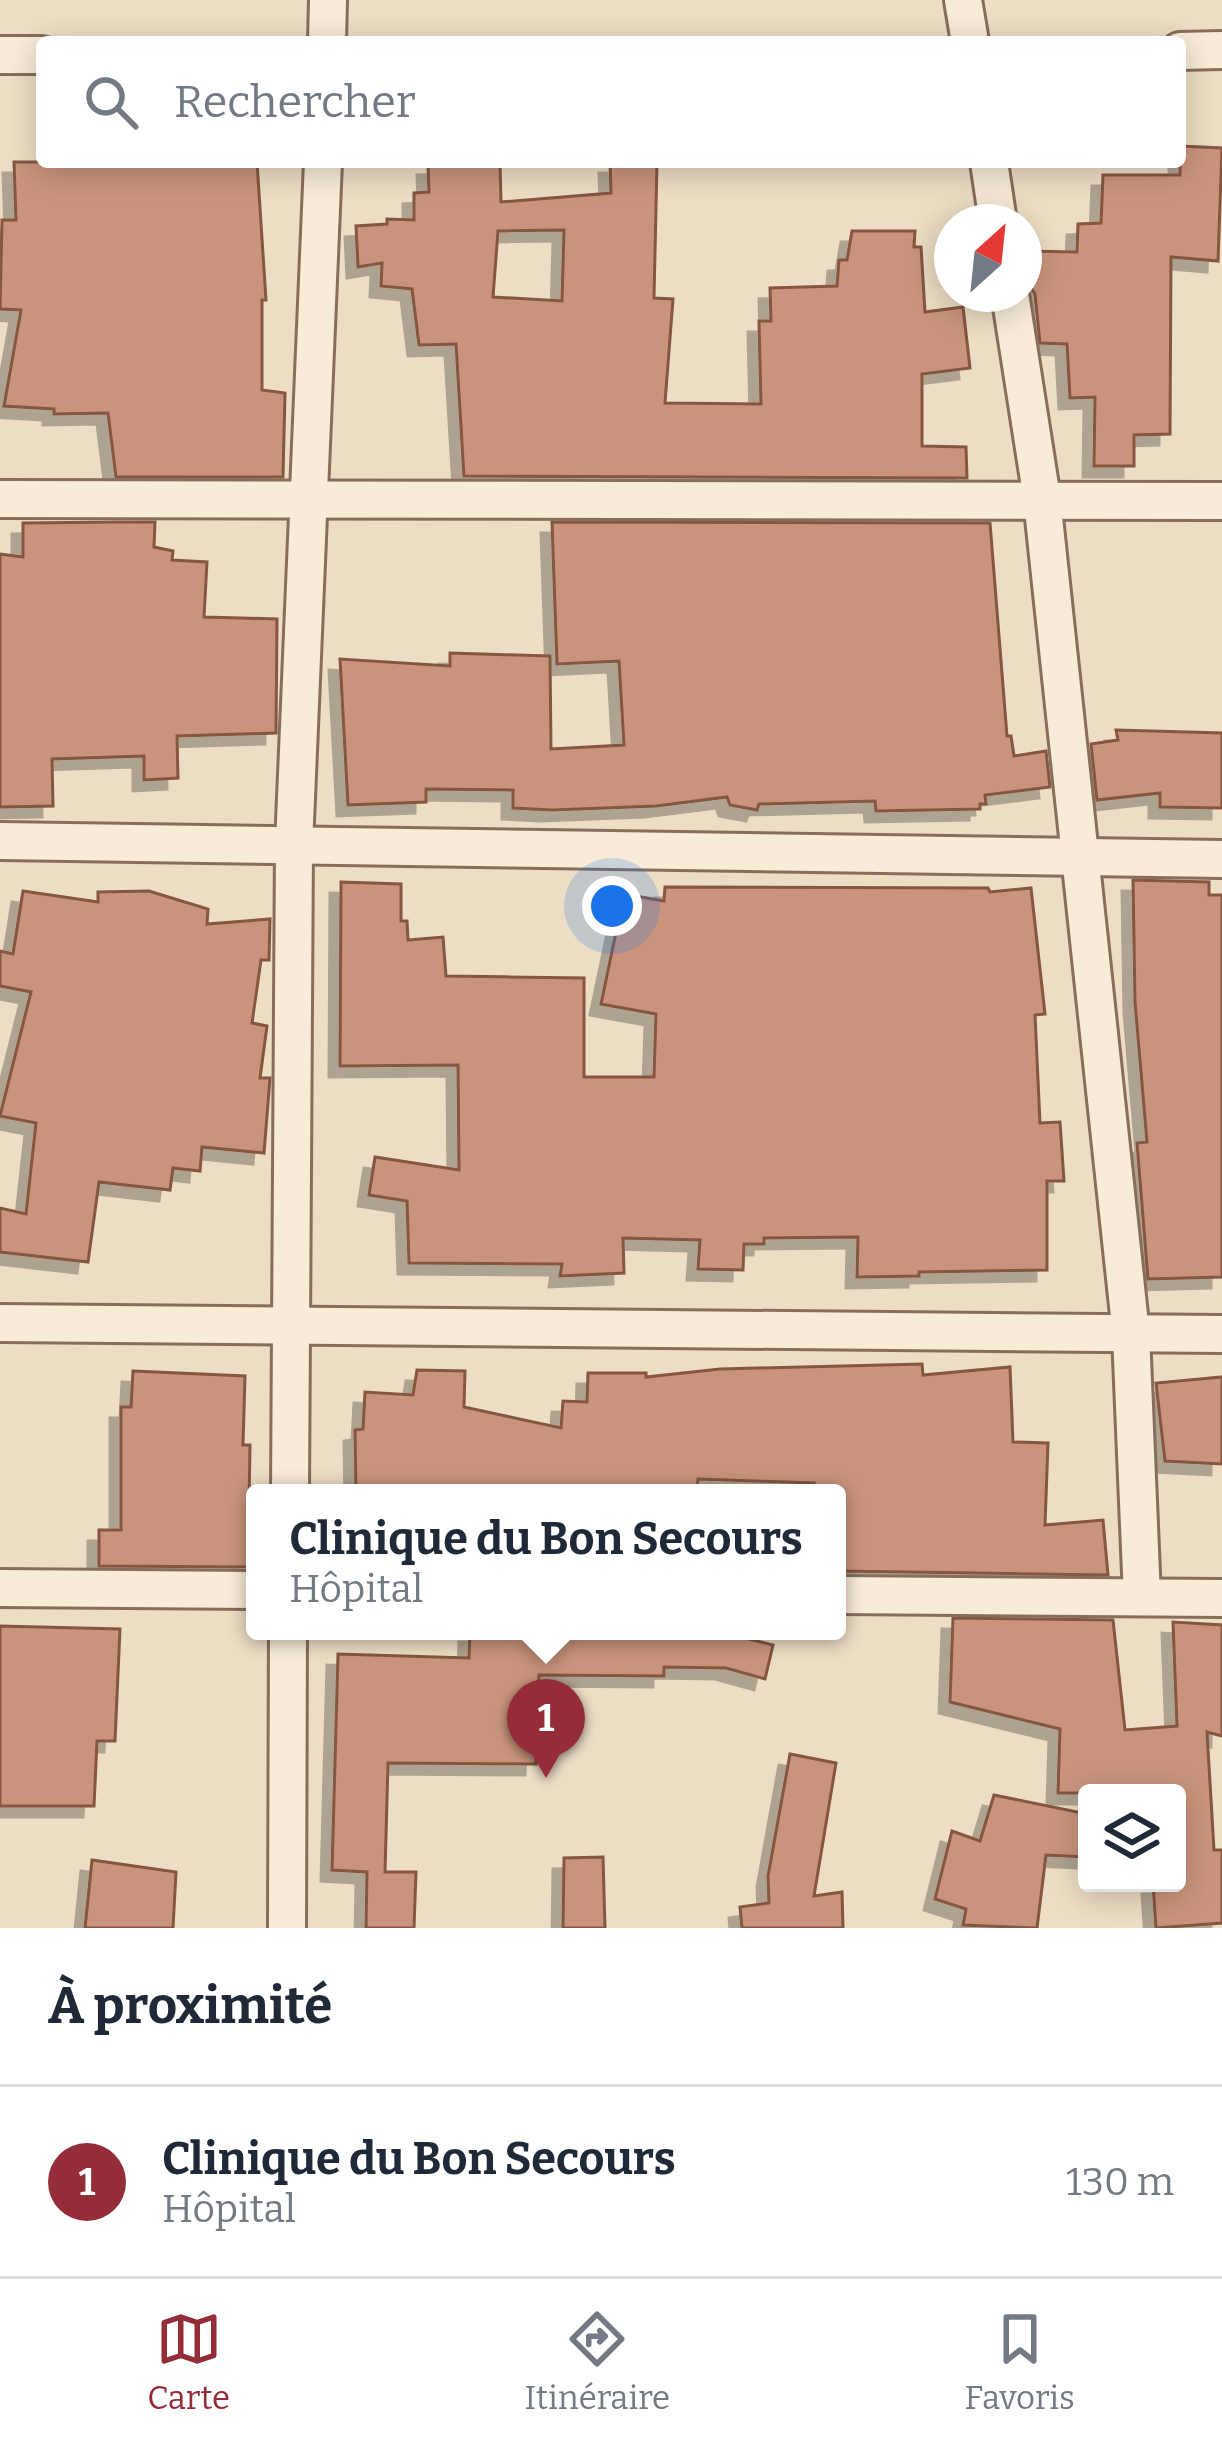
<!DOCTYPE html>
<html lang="fr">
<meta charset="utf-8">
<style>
:root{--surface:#fff;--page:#f6f6f7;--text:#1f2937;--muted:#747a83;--line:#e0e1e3;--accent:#942d37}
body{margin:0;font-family:Bitter,serif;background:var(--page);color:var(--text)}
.controls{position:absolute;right:36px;bottom:36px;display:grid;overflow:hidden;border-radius:12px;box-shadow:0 6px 30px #0003}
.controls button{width:108px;height:108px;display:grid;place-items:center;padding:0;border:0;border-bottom:3px solid var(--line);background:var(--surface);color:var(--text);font:60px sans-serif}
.compass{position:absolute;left:934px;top:204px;width:108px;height:108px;border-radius:50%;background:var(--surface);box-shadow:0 6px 30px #0003;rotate:27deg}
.you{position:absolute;left:612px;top:906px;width:42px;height:42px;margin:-30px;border:9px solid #fff;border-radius:50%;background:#1a73e8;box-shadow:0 0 0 18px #1a73e833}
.badge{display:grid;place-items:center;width:78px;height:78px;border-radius:50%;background:var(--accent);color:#fff;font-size:39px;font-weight:700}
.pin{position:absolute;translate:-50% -99px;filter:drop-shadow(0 3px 6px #0008)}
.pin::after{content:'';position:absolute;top:63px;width:42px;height:36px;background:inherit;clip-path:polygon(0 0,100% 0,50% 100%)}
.popup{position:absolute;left:246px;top:1484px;width:600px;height:156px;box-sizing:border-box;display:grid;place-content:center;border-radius:12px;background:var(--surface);filter:drop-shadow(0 3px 9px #0005);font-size:39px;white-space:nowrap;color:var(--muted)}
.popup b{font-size:45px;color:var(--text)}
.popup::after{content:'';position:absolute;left:50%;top:100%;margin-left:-24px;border:24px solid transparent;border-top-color:var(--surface)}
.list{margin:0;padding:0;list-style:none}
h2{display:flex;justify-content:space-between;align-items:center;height:156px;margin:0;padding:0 48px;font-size:51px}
h2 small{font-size:39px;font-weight:400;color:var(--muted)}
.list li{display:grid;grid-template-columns:78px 1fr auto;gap:36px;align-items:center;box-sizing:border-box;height:192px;padding:0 48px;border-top:3px solid var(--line)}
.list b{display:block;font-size:45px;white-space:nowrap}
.list p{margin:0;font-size:39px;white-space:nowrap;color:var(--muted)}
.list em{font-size:39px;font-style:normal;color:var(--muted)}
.icon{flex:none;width:66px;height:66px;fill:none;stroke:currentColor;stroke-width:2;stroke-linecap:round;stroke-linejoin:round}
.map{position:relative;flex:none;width:1222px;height:1928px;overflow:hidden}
.search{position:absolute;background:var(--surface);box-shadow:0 6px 30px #0003;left:36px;right:36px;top:36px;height:132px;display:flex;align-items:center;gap:30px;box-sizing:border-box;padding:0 42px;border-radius:12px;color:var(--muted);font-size:45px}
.sheet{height:348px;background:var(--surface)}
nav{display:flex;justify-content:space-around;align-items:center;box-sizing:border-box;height:168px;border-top:3px solid var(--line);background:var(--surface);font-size:33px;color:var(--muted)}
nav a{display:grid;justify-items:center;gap:6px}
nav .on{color:var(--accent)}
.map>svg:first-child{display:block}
.building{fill:#ca947b;stroke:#855641;stroke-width:3;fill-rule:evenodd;filter:url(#shadow)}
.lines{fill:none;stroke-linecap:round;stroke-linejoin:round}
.street-casing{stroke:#876e5b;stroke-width:42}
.street{stroke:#f8ebd7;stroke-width:36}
</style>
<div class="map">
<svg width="1222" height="1928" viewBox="0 0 1222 1928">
<defs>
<filter id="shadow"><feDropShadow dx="-11" dy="11" stdDeviation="0" flood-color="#0004"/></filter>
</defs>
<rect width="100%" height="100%" fill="#edddc4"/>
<!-- building -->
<g class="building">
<path d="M1180,146L1222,148L1218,261L1171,257L1170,434L1134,435V466H1094L1095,397L1070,398L1067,344L1040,343L1035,294L1024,277V251L1077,252L1078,224L1101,223L1103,175H1180Z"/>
<path d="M14,162H257L266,300H262V390L285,393L283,477H116L108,413L54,414V409L4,406L21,310L0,309L2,220H16Z"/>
<path d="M610,162H657L654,298L673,299L665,403L761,404L759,321H771L770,288L837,286L839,260H847L852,231H915L914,247H921L925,312L963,307L970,368L922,374V446L966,447L967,478L464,476L456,344L419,345L412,289L381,286L382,263L358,267L356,226L387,224V219L414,220V193L429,192L428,164L500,163L501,202L611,193ZM564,230L562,301L493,297L498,231Z"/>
<path d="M121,522H155L154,547L173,551L172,560L207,562L204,617L277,619L276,733L177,736L178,778L144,780V756L52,759L53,806L0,807V554L23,557V523Z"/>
<path d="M552,522L990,523L1007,736H1011L1014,756L1046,751L1050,787L985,795L986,804H980V809L876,811L875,801L759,804L757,810L730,805L727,797L656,806L552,810L513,808V790L426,789V802L348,805L340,659L450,666V653L550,656L551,749L624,745L619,661L557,664Z"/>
<path d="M1116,730L1222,733V808L1160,807V793L1097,800L1091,744L1118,740Z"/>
<path d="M1133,880L1209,882V895H1222V1277L1148,1279L1137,1143L1147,1142L1135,1002Z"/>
<path d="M341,882L401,884V921H407L408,940L443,937L446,976L584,978V1077H654L656,1014L601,1004L624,894L664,901L665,887L988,888L990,892L1031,888L1045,1014L1035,1015L1040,1123L1060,1122L1064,1181H1047V1270L919,1272V1276L857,1277L858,1237L764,1238V1244H744L743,1270L698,1269L700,1240L623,1238L624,1273L560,1276L562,1264L409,1263L407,1201L369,1195L375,1157L459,1170L458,1065L340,1066Z"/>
<path d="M23,891L98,902V892L149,891L208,909L207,924L270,919L269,960H261L252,1023L267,1026L260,1078H270L264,1153L202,1147L200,1171L173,1168L170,1190L99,1182L88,1262L0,1252V1208L26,1214L36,1123L0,1116L31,992L0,986V951L13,954Z"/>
<path d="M922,1364L923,1375L1010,1367L1013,1442L1048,1443L1045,1525L1103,1520L1108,1575L837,1571V1493H813L814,1483L698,1479L697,1493H356L355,1430L363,1429L365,1392L413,1395L417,1370L465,1371L464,1407L561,1428L563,1401L587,1402L588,1373H646V1377L720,1369Z"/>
<path d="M133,1371L245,1376L243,1445H250L248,1567L99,1566V1530H121V1407H131Z"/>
<path d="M1222,1377V1464L1165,1461L1156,1383Z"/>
<path d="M953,1618L1113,1620L1125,1730L1177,1726L1173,1622L1222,1625V1736L1207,1732L1214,1850H1222V1923L1156,1928L1153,1883H1177V1793H1058L1060,1729L950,1702Z"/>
<path d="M0,1626L120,1629L115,1741H97L94,1806H0Z"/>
<path d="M470,1631H718L773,1645L765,1679L726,1668L664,1667V1676L539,1675L536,1764L388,1763L385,1872H416L414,1928H366L367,1872L332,1870L338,1654L469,1658Z"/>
<path d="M790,1754L836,1763L814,1896L842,1892L843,1928H742L740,1907L769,1903L768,1876Z"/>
<path d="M994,1795L1087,1814V1857L1046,1855L1037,1928L963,1925L966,1909L935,1899L952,1831L980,1841Z"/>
<path d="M603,1857L605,1928H563L564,1858Z"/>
<path d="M92,1860L176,1872L173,1928H85Z"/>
</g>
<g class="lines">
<!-- street casing -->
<g class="street-casing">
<g id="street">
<path d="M963,0L970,42"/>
<path d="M327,42L328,0"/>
<path d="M1180,51L1222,50"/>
<path d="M0,55H42"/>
<path d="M989,162L998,222"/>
<path d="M1010,294L1042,499L1131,1334L1142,1597"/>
<path d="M0,499L1222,501"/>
<path d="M0,841L1222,859"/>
<path d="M0,1323L1222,1334"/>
<path d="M290,1493L294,845L323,162"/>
<path d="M0,1588L255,1590"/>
<path d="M837,1595L1222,1598"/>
<path d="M287,1928L288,1631"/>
</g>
</g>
<!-- street -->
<use href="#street" class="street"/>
</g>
</svg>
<div class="controls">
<button><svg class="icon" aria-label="layers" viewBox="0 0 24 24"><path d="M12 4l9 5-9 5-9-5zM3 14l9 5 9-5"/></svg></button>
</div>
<svg class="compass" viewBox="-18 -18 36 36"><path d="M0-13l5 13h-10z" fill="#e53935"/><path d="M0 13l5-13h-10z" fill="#747a83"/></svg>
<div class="you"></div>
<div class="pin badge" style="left:546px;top:1778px">1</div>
<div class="popup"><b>Clinique du Bon Secours</b>Hôpital</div>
<div class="search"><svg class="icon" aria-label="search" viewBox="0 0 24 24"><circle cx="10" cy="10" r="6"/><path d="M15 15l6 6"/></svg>Rechercher</div>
</div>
<section class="sheet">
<h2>À proximité<small></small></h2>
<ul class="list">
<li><span class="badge">1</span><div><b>Clinique du Bon Secours</b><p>Hôpital</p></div><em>130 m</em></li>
</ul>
</section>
<nav>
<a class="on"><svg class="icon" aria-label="map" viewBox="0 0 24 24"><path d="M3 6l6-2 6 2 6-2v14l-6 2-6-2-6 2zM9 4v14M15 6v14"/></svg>Carte</a>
<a><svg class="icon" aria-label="directions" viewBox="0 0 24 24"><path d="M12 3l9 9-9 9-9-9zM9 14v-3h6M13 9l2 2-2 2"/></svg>Itinéraire</a>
<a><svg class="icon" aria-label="saved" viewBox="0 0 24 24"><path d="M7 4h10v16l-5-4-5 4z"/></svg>Favoris</a>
</nav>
